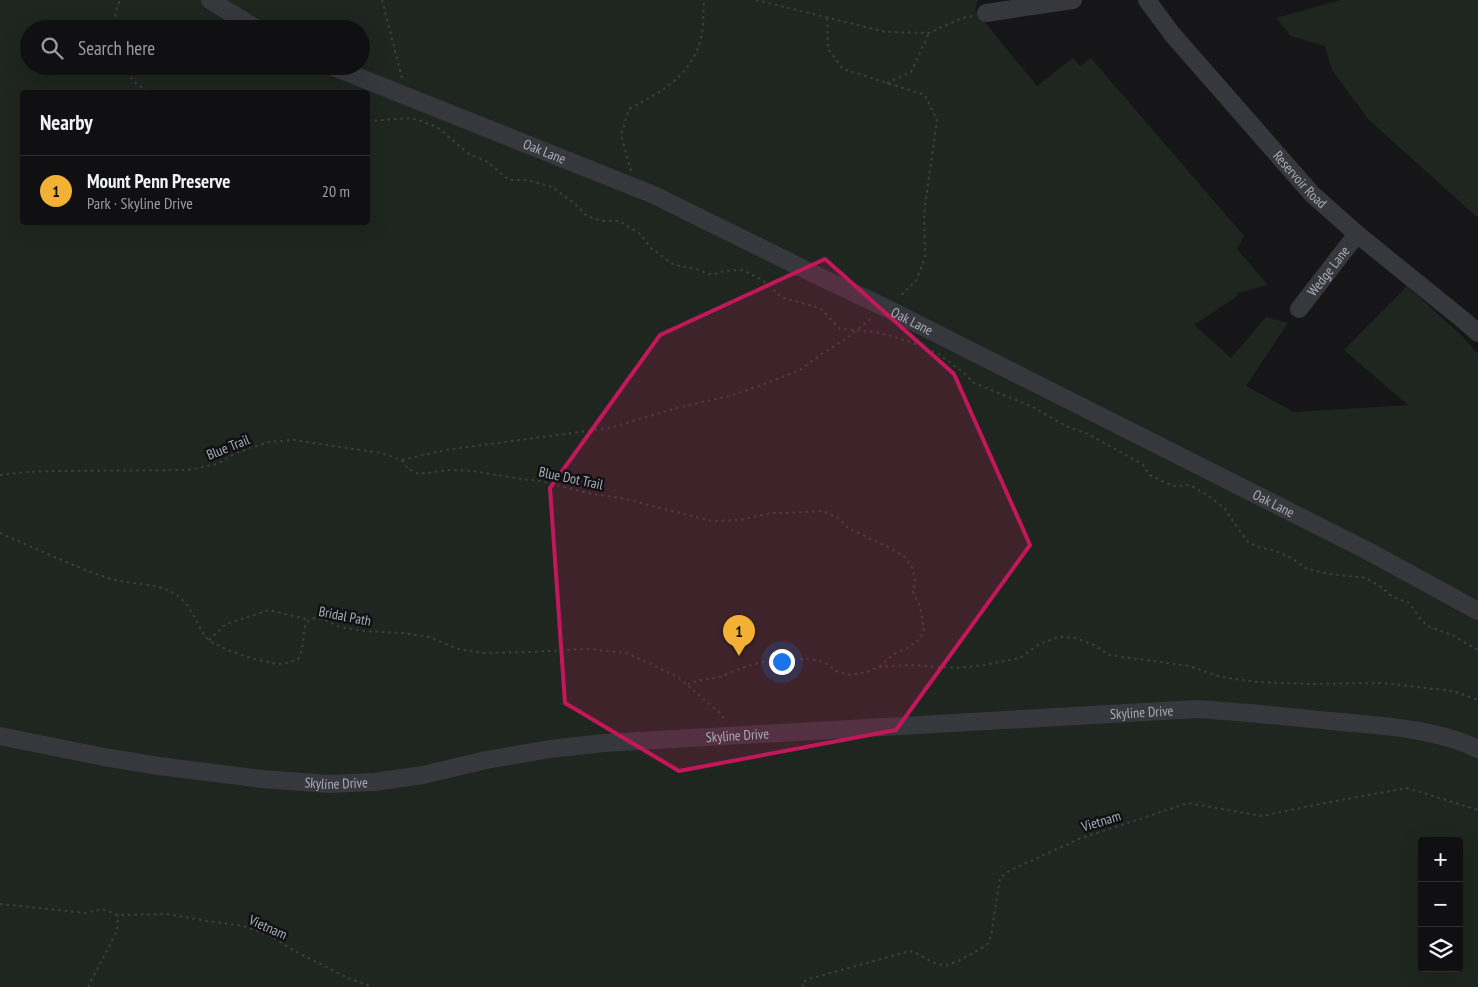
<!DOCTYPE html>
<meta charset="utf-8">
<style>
:root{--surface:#101012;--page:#19191b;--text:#f1f3f6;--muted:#9c9d9f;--line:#303032;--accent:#f2b134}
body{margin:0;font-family:"PT Sans Narrow",sans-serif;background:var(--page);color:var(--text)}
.controls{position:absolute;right:15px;bottom:15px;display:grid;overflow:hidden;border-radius:5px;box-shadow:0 5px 20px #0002}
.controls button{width:45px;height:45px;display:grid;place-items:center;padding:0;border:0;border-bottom:1px solid var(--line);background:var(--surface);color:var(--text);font:25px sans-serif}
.you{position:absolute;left:781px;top:661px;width:18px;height:18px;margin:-12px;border:4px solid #fff;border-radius:50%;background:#1a73e8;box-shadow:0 0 0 8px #1a73e833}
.badge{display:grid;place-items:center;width:32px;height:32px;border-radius:50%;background:var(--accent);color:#111;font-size:16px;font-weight:700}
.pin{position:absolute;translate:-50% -41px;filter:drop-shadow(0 1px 2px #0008)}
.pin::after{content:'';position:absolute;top:26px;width:18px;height:15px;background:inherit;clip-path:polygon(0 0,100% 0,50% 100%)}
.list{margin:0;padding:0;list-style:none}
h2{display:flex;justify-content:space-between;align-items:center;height:65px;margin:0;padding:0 20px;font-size:21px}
h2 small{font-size:16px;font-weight:400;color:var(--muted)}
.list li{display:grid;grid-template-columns:32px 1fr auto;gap:15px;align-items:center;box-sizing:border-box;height:70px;padding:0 20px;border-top:1px solid var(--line)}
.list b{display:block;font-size:19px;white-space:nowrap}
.list p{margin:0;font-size:16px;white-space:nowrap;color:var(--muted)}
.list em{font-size:16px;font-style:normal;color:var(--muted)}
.icon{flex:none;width:28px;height:28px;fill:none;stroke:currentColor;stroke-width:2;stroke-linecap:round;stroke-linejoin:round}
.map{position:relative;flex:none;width:1478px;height:987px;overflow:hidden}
.search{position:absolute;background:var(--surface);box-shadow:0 5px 20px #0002;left:20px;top:20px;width:350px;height:55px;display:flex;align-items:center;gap:12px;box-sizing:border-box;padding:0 18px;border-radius:28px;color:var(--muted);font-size:19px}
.panel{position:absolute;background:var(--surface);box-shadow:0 5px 20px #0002;left:20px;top:90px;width:350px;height:135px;border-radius:5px}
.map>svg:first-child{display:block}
.green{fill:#1e261f;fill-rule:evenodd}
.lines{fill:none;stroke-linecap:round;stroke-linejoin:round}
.path{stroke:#3d3f44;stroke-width:2;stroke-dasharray:2.5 4;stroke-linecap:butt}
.minor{stroke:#37383d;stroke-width:18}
.marked{fill:#c2185b;fill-opacity:0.2;stroke:#c2185b;stroke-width:4;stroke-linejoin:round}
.labels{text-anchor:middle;stroke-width:5;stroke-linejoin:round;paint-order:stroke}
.street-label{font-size:14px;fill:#a8adb8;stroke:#111113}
</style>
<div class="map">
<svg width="1478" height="987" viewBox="0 0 1478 987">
<rect width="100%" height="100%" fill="#161618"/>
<!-- green -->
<g class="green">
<path d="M0,0H978L975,10L1037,86L1073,58L1080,66L1091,58L1244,236L1237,249L1268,285L1237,293L1236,297L1194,325L1231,358L1266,317L1288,323L1246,386L1294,412L1408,405L1344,350L1407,286L1463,337L1478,354V987H0ZM29,29H361V66H29ZM22,92H368V222H22ZM1422,841H1459V968H1422Z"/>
<path d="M1341,0H1478V218L1369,120L1332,70L1325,46L1291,36L1276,18Z"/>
</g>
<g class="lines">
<!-- path -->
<g class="path">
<path d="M382,0L402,78"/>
<path d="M756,0L886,32L929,33L962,18L972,16"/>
<path d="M827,18L828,49L843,69L925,95L937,120L924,213L925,258L916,281L899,297"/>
<path d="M118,29C113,19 116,9 120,0"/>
<path d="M124,66L133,81L148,92"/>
<path d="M887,83L911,72L929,33"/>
<path d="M368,121L412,118L437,127L469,154L486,161L509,180H527L552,187L575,204L587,216L603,221H619L639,233L651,248L674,265L696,269L712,275L724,271L742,270L761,279L783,298L820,308L840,329L876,332L908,341L937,353L963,372L974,383L1031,406L1066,426L1088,434L1142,464L1150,475L1164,482L1174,486L1190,485L1210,497L1225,509L1239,530L1249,543L1261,548L1276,551L1293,559L1307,569L1330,574L1366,578L1378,585L1393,597L1409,603L1422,621L1430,627L1454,636L1478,650"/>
<path d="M631,171L621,135L629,109C659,93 689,78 700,42C704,29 703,13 704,0"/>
<path d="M402,460L445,450L609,428L681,407L729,396L759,386L800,370L823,353L847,338L873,317"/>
<path d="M402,460L408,469L419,474L449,470L473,471L521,479L540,481L592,494L621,498L712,521L740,520L772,513H788L823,511L837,517L848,528L892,549L906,558L913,569L915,580L913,592L920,606L924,630L920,639L909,647L894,654L879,667L867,672L851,675L836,671L824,662L805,658L779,663L762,662L741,668L720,677L700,680L688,684"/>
<path d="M0,475L27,472L52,471L188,470L217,464L238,452L269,442L294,440L381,453L402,460"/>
<path d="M0,533L2,534C37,549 72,566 108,578C129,585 160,582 178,596C193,607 196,626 208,639C216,648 259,661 272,663C282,665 290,663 298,659L302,649L305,626L309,620L315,618L323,619L340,627L364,631L402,633L429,637L458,649L483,653L531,652L588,649L627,653L678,677L721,714L724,720"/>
<path d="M209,640L226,624L269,610L309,620"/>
<path d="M879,667L910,665L958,668L984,665L1020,658L1039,644L1059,637L1075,638L1094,645L1109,655L1189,666L1221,677L1256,682L1307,684L1383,683L1453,691L1478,700"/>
<path d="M0,904L86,913L102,909L118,915L167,914L207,921L244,926L271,936L291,949L346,977L372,987"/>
<path d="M88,987L117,931L118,915"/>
<path d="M803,987L802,983L809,979L910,951C922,954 935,967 947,965C952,965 986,947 988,943C990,941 990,938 991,936L1000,878L1009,871L1079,839L1188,803L1262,816L1325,803L1407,788L1478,810"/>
</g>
<!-- minor -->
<g class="minor">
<path d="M210,0L257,29"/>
<path id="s1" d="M1147,0L1172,34L1312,194L1357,234L1462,319L1478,333"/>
<path d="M986,13L1073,0"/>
<path id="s2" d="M331,66L654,195L818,276L886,308L1368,551L1478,611"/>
<path id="s3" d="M1299,309L1357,234"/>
<path id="s4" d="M0,736L104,757L159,766L262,779L329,784L374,782L423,775L486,760L550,749L604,743L1197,709C1245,712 1293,717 1341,722C1386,726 1436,729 1478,749"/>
</g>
</g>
<!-- marked area -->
<path class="marked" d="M825,259L954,374L1030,545L896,730L679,771L565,703L550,488L660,335Z"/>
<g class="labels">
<!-- street labels -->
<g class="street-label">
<text dy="5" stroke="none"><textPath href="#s2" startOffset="230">Oak Lane</textPath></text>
<text dy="5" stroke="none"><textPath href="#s1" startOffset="236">Reservoir Road</textPath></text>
<text dy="5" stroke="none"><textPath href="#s3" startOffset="48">Wedge Lane</textPath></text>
<text dy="5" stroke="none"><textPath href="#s2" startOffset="635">Oak Lane</textPath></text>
<text transform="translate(228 447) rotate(-22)" y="5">Blue Trail</text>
<text transform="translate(571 478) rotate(12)" y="5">Blue Dot Trail</text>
<text dy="5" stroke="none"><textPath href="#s2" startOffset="1040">Oak Lane</textPath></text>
<text transform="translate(345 616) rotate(11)" y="5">Bridal Path</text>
<text dy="5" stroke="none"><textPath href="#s4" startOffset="1150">Skyline Drive</textPath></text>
<text dy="5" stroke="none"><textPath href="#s4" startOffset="745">Skyline Drive</textPath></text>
<text dy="5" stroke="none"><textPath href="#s4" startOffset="340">Skyline Drive</textPath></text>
<text transform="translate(1101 821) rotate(-17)" y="5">Vietnam</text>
<text transform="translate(268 927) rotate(24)" y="5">Vietnam</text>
</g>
</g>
</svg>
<div class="controls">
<button>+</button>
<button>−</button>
<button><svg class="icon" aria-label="layers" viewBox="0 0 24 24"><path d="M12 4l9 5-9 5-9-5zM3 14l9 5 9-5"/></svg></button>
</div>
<div class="you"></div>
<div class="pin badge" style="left:739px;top:656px">1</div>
<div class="search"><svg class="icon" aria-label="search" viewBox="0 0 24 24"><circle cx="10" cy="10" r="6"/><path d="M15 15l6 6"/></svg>Search here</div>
<section class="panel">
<h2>Nearby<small></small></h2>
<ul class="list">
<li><span class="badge">1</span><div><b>Mount Penn Preserve</b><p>Park · Skyline Drive</p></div><em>20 m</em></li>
</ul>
</section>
</div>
